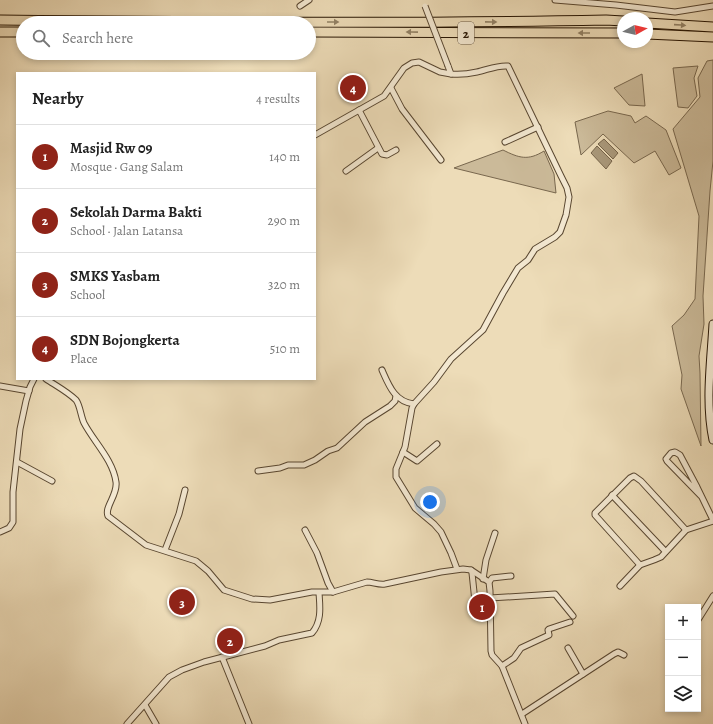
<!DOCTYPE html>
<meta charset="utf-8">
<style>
:root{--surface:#fff;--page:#f6f6f6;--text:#222;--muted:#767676;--line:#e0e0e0;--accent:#8f2418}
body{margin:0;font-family:Alegreya,serif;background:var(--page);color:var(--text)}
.controls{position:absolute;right:12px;bottom:12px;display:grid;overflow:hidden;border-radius:0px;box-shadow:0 2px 6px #0003}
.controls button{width:36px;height:36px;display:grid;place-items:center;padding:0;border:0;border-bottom:1px solid var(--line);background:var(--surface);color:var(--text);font:20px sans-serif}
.compass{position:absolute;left:617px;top:12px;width:36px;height:36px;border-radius:50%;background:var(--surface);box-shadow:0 2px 6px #0003;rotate:82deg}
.you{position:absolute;left:430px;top:502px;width:14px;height:14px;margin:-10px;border:3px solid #fff;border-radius:50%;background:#1a73e8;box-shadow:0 0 0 6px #1a73e833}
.badge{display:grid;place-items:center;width:26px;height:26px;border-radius:50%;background:var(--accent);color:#fff;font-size:13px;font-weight:700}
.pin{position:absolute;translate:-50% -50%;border:2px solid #fff;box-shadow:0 1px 4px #0006}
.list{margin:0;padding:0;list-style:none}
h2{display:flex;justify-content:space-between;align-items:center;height:52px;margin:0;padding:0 16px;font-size:17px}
h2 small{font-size:13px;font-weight:400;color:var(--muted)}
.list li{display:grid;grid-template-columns:26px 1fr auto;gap:12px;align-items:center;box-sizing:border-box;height:64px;padding:0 16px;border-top:1px solid var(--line)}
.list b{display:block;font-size:15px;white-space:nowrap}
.list p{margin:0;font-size:13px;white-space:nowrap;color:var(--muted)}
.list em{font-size:13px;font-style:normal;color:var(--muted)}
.icon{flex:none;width:22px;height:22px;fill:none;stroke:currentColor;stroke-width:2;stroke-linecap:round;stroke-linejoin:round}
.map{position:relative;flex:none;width:713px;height:724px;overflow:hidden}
.search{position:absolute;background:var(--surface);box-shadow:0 2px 6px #0003;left:16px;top:16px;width:300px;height:44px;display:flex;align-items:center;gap:10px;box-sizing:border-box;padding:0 14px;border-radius:22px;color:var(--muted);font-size:15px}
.panel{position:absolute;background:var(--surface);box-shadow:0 2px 6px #0003;left:16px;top:72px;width:300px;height:308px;border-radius:0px}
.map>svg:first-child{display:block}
.green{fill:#cbba99;stroke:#78674e}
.water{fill:#a9987a;stroke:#75634a}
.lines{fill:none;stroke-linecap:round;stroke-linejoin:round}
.street-casing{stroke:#584630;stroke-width:7}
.secondary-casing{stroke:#261402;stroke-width:9}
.highway-casing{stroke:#261402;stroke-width:11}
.street{stroke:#f3e8d1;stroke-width:5}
.secondary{stroke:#f3e8d1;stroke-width:7}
.highway{stroke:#eddcb8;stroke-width:9}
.street-bridge-casing{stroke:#584630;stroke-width:7;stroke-linecap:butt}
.street-bridge{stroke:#f3e8d1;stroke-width:5}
.oneway{fill:#938266}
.labels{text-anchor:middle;stroke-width:3.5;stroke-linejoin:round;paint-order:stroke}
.shield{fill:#f3e8d1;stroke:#645440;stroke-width:1}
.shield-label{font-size:13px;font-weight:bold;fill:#261402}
</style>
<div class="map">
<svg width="713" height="724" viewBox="0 0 713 724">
<rect width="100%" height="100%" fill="#eddcb8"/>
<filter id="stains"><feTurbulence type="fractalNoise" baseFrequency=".005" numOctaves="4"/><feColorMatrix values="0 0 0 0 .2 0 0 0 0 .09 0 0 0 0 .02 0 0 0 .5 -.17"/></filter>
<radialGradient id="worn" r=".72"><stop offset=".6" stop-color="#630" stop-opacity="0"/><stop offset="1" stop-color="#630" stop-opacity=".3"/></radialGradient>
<!-- green -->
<g class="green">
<path d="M713,60V161L710,191L703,296L704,324L699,356L700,373L701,446L681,389L682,375L672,326L684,315L695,299L699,216L673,129L700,97L698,78L707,61Z"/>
<path d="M698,66L694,78L697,96L688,108L678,107L673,68Z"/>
<path d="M642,74L645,106L629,105L614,88Z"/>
<path d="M608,111L631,116L635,123L646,116L666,130L681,168L669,175L655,151L634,163L603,134L581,155L575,122Z"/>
<path d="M503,150C519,158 528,161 544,151L554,174L556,193L454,168Z"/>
</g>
<!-- water -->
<g class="water">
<path d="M604,139L618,153L613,159L598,144Z"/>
<path d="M597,146L612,161L606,169L591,153Z"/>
</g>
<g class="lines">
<!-- street casing -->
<g class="street-casing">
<g id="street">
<path d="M555,0L616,5L675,12L713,6"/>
<path d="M300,6L309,0"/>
<path d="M448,66L451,74C460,75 468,74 477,72C487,70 497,65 508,66L561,176L567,188L569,197L566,215L560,232L555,237L535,249L528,260L518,268L503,293L483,330L451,359L434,382L414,404L412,408L405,447L396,469V477L415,508L434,524L441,532L451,553L457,569"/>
<path d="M391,88L402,109L441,160"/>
<path d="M359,110L382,154L387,155L396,150"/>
<path d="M315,135L384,96L404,68L412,63L419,62L440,72L451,74"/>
<path d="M505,142L538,127"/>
<path d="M346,171L378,148"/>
<path d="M382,370C389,386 395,402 414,404"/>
<path d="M46,379C55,385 68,392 76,400C80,405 81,417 84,423C94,442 113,460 116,482C118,495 104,507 108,516L146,545L196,561L208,571L224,590L252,599L270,600L312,592H333L367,582C373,582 378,585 385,584L441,572L463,569L471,570L489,582L490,591L491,651L492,655L502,666L525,724"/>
<path d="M0,386L29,391"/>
<path d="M403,452L417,461L437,444"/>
<path d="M17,462L52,481"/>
<path d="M258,471L280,468L288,465H304L315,460L328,451L337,448L365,422L390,406L395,401L396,396"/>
<path d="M612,495L665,551"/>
<path d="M701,496L667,461L666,459L671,453L675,452L680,455L697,487L713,520"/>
<path d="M305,530L317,553L328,583L333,592"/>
<path d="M0,532L9,528L13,522V492L20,429L26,401L30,387L34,379"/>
<path d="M165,550L179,514L185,490"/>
<path d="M640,565L595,515V513L630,478L634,476L641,481L686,530"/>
<path d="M471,570L472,573L476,611"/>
<path d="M483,579L486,560L495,533"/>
<path d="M489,582L492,578L511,576"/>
<path d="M620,586L640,565L654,560L661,557L686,530L713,521"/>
<path d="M490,598L555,594L573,616"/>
<path d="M698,620L713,596"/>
<path d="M568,648L583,674"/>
<path d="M222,657L249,724"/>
<path d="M502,666L514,658L521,648L549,635L548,630L549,629L570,622"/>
<path d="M145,705L156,724"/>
<path d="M522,714L614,654L618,652L624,655"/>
<path d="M127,724L169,677L182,670L204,662L265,646L279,640L312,633C322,621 320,607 319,593"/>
</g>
</g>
<!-- secondary casing -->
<g class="secondary-casing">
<path id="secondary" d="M713,324C711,362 705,402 713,440"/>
</g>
<!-- highway casing -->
<g class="highway-casing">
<g id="highway">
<path d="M0,20C202,22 404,24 606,20L623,21"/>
<path d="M647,23L713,27"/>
<path d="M0,32H23"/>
<path d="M309,32L623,33"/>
<path d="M647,34L713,37"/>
</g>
</g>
<!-- street -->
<use href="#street" class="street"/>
<!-- secondary -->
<use href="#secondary" class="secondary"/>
<!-- highway -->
<use href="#highway" class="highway"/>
<!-- street-bridge casing -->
<g class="street-bridge-casing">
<path id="street-bridge" d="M425,6L448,66"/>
</g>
<!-- street-bridge -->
<use href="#street-bridge" class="street-bridge"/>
</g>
<!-- one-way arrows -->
<defs><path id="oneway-solid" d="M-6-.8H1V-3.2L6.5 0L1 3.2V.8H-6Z"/></defs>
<g class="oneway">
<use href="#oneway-solid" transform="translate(333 22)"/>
<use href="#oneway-solid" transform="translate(491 22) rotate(1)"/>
<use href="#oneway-solid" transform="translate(680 25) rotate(4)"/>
<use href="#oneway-solid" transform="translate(412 32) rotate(-179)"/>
<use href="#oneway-solid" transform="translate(584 33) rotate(180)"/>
</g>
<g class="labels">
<!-- shield labels -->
<rect class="shield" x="458" y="22" width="16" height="22" rx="3"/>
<g class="shield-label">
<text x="466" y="38">2</text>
</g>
</g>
<rect width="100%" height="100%" filter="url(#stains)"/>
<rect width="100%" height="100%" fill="url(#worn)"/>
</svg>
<div class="controls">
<button>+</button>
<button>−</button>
<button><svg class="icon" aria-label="layers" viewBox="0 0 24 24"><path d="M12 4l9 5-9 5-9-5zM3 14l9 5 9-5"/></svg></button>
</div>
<svg class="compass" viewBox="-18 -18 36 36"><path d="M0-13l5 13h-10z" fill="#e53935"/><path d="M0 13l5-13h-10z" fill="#767676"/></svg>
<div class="you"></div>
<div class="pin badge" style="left:482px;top:607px">1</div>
<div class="pin badge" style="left:230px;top:641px">2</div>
<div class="pin badge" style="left:182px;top:602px">3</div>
<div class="pin badge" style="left:353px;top:88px">4</div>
<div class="search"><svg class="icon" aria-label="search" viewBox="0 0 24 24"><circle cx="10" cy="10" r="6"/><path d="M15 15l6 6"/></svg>Search here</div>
<section class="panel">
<h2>Nearby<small>4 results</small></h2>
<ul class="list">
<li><span class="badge">1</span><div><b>Masjid Rw 09</b><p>Mosque · Gang Salam</p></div><em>140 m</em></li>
<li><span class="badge">2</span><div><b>Sekolah Darma Bakti</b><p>School · Jalan Latansa</p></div><em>290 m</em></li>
<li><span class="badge">3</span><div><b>SMKS Yasbam</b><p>School</p></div><em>320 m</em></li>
<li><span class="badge">4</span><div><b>SDN Bojongkerta</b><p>Place</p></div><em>510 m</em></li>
</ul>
</section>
</div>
